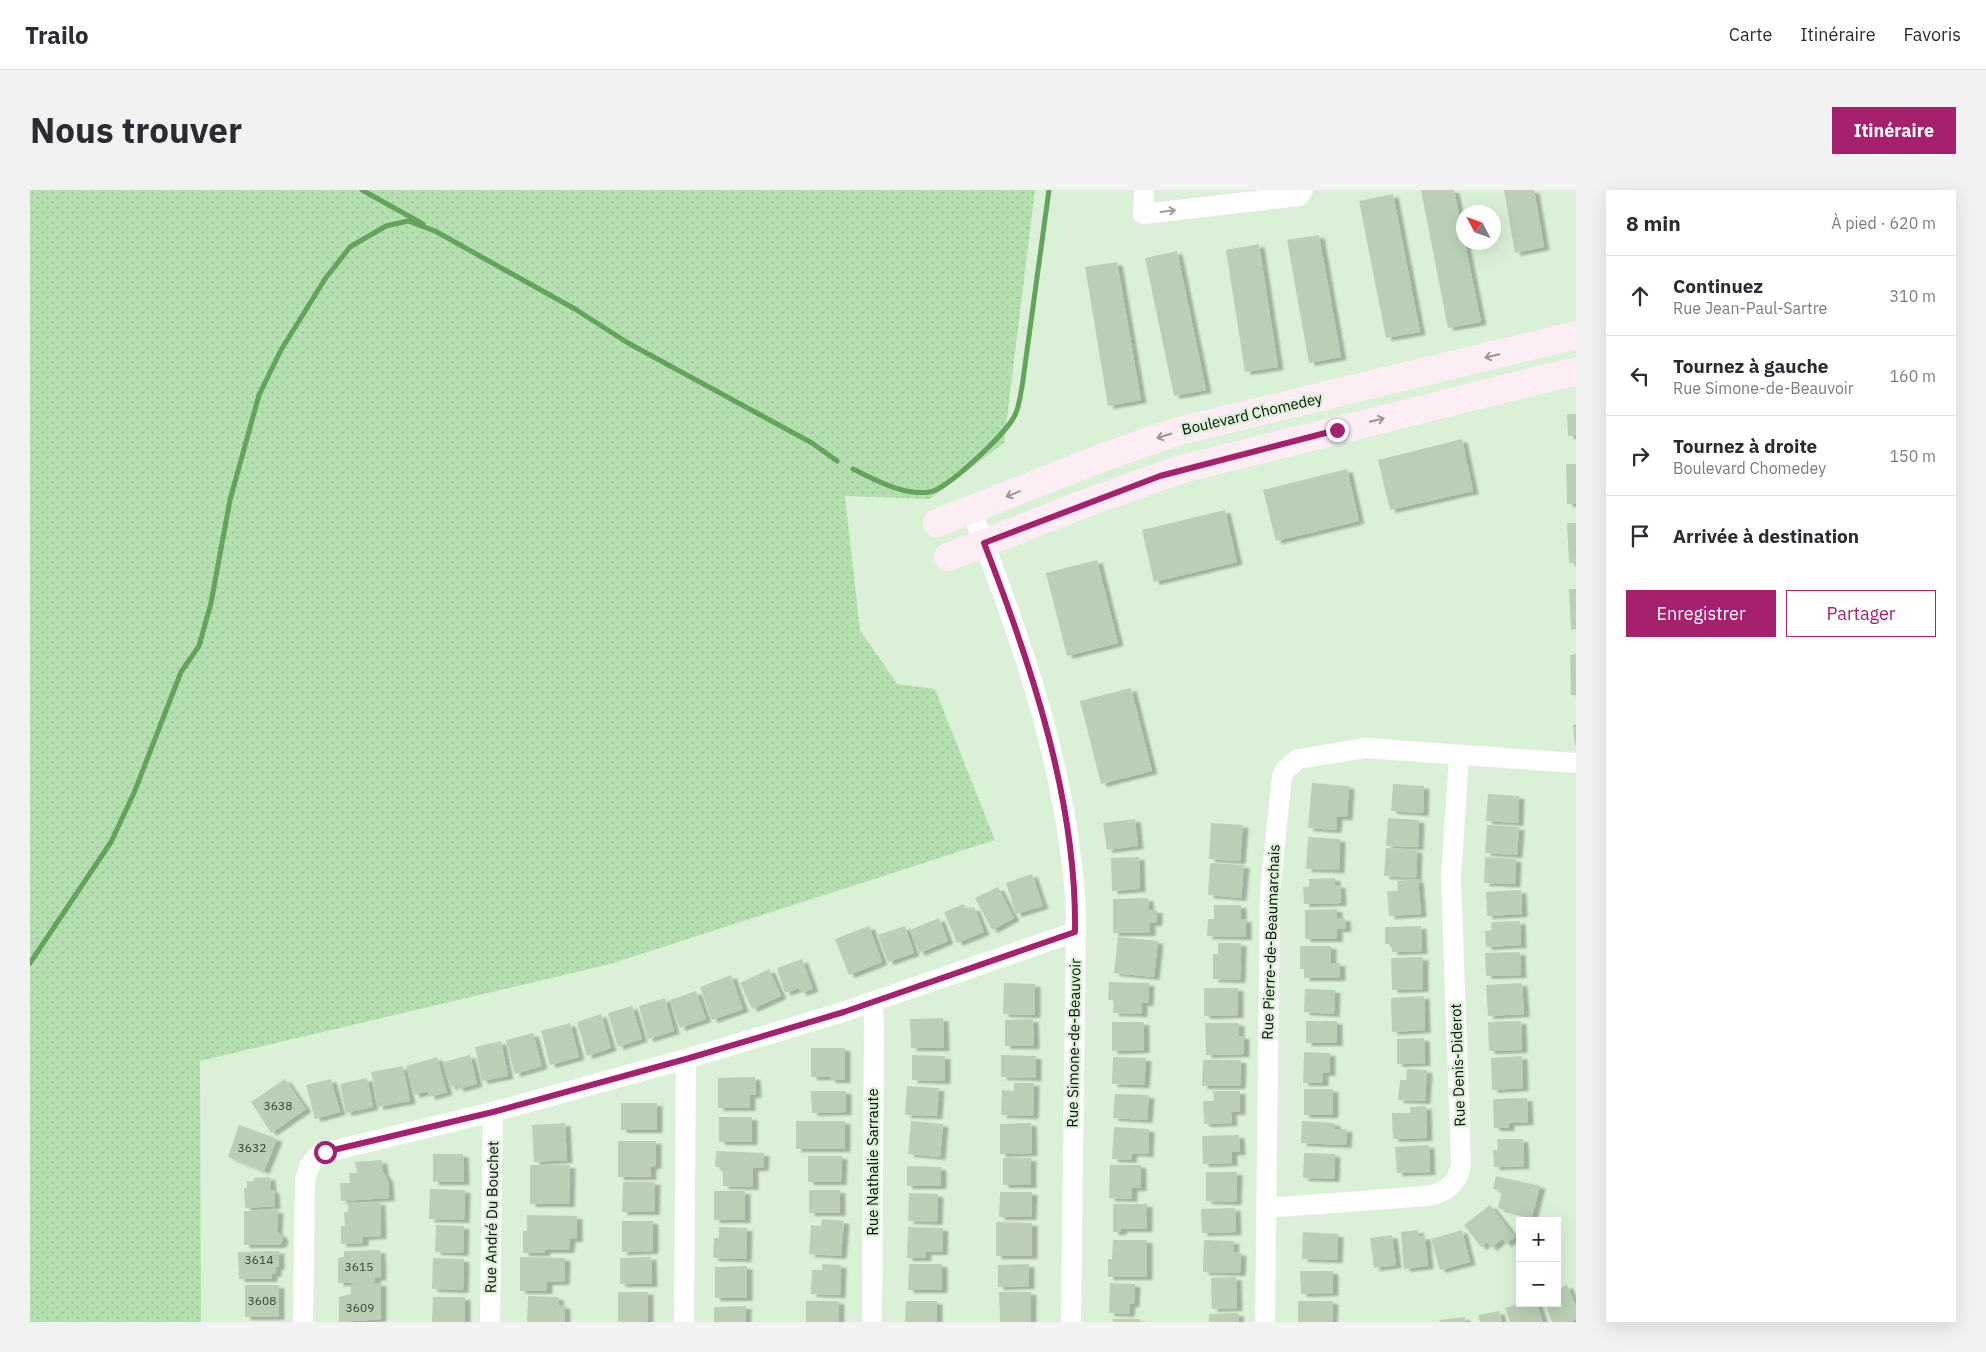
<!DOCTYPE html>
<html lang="fr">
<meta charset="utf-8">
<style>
:root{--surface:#fff;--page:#f2f2f3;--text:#2b2b33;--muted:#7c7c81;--line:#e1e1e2;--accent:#a5206d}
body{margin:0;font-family:"IBM Plex Sans",sans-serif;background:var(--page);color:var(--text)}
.controls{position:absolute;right:15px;bottom:15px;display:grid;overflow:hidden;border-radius:0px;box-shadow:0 5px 20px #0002}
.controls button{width:45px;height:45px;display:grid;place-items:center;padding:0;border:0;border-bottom:1px solid var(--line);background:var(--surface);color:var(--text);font:25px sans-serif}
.compass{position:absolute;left:1426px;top:15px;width:45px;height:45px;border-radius:50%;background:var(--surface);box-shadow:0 5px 20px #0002;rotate:311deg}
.stop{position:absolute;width:15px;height:15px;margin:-11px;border:4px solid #a5206d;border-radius:50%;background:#fff}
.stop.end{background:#a5206d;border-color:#fff;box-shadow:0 1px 5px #0008}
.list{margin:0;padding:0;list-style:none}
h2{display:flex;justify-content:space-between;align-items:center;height:65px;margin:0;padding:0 20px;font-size:21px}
h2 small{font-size:16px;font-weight:400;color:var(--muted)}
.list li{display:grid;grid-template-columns:32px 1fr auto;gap:15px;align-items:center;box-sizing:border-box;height:80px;padding:0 20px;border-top:1px solid var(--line)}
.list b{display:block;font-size:19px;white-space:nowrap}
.list p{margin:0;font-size:16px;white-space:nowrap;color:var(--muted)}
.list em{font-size:16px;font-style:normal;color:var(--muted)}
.actions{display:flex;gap:10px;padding:15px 20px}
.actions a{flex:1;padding:11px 0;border:1px solid var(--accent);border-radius:0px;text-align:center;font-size:18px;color:var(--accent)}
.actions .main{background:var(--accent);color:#fff}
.icon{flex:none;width:28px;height:28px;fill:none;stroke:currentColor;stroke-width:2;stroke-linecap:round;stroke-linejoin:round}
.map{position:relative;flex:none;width:1546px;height:1132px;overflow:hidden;border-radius:0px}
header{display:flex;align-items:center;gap:30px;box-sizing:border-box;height:70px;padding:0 25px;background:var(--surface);border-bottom:1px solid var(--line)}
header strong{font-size:24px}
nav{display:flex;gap:28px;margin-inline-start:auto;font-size:18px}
.intro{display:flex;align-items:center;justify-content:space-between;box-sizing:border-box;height:120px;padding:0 30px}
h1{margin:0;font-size:35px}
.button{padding:12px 22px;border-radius:0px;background:var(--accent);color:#fff;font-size:18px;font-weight:700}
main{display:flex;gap:30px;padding:0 30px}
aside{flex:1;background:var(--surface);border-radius:0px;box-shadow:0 5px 20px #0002}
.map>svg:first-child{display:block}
.grass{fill:url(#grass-dots)}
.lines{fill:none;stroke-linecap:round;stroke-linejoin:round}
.stream{stroke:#64a35b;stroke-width:5}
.building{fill:#bacfb6;filter:url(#shadow)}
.street{stroke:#fff;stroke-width:20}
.secondary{stroke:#fceef4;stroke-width:28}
.oneway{stroke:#9c9e9b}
.oneway2{stroke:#9a9495}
.route{stroke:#a5206d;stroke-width:6}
.labels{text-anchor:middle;stroke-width:4.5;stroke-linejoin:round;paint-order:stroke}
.number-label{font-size:12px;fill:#343e32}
.street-label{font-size:15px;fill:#070d06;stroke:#dbf1d7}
</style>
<header>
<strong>Trailo</strong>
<nav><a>Carte</a><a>Itinéraire</a><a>Favoris</a></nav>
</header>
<div class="intro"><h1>Nous trouver</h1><a class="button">Itinéraire</a></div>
<main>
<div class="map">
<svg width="1546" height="1132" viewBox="0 0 1546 1132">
<defs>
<pattern id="grass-dots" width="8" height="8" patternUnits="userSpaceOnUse" patternTransform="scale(1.25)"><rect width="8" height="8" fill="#b4dfae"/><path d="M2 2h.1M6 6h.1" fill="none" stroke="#99be94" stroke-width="1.8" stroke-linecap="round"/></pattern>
<filter id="shadow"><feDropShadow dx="5.5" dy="3" stdDeviation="1" flood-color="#0004"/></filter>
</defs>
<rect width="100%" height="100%" fill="#dbf1d7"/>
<!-- grass -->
<path class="grass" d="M0,0H1005L974,253L900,309L815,306L830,440L867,494L905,499L965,650L580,774L170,871L171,1132H0Z"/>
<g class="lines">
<!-- stream -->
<g class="stream">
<path d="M332,0L393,34"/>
<path d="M823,279C845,290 874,306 899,302C917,300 975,244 984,227C989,219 990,206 992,197L1019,0"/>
<path d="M0,773L81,652L104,603L151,482L169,456L181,413L200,310L229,205L251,160L295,89L320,57L356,36L378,31L405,41L545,119L598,153L782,253L807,271"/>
</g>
</g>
<!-- building -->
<g class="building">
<path d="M1391,0H1424L1451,132L1418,138Z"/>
<path d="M1474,0H1504L1514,57L1485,63Z"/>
<path d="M1363,4L1390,142L1356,148L1329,11Z"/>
<path d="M1289,45L1311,167L1279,173L1257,50Z"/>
<path d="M1229,54L1248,177L1215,182L1196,60Z"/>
<path d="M1147,61L1176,200L1144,206L1115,68Z"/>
<path d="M1087,72L1111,210L1078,216L1055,77Z"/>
<path d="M1537,224H1546V246H1538Z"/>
<path d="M1432,249L1443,301L1360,320L1348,270Z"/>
<path d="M1536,274H1546V314H1537Z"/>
<path d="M1317,279L1329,331L1246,351L1233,300Z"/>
<path d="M1195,320L1207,372L1124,392L1112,340Z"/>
<path d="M1537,333H1546V373H1539Z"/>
<path d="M1067,370L1088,453L1037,466L1016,383Z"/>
<path d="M1539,399H1546V439L1541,440Z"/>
<path d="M1546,464V505H1541L1540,465Z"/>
<path d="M1101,498L1122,581L1071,594L1050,511Z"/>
<path d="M1546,534V555H1545L1543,535Z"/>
<path d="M1282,593L1319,596L1317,627H1307L1306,640L1278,638Z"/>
<path d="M1363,594L1394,596L1393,623L1361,621Z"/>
<path d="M1458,604L1489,606L1488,633L1456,631Z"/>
<path d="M1358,628L1389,630L1388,657L1356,656Z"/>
<path d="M1105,629L1108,656L1077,660L1073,633Z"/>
<path d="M1181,633L1213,635L1210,671L1179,669Z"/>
<path d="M1457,635L1489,637L1487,665L1455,663Z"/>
<path d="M1278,647L1310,649L1309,680L1276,679Z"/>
<path d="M1356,658L1387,660L1386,688L1354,686Z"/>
<path d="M1109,667L1110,699L1082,701L1081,668Z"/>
<path d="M1455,667L1486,669L1485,694L1454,693Z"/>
<path d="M1180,673L1214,675L1211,708L1178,705Z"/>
<path d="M1002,684L1013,716L986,724L976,693Z"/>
<path d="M1305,688V695H1310L1311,713L1274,714L1273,697H1279V689Z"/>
<path d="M1388,689L1391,724L1359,726L1357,701H1368L1367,691Z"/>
<path d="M968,697L984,728L962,740L945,708Z"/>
<path d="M1491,700L1492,724L1457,726L1456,702Z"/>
<path d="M1118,708L1119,720H1127V733H1120V743H1083V709Z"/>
<path d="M934,714L936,720L944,717L954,742L927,753L914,722Z"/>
<path d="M1184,715H1211V729H1216V747L1177,746L1178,729H1184Z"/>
<path d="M1307,719V728H1315L1316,739H1307V749H1275V720Z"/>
<path d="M909,728L918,751L889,763L880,740Z"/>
<path d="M1490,731L1491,755L1456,757L1455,741L1462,740L1461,732Z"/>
<path d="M839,736L852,772L819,785L805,749Z"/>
<path d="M875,736L884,763L858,772L848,745Z"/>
<path d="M1391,736L1392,761L1362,762V754H1355V737Z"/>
<path d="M1088,747L1128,751L1124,787L1084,783Z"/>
<path d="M1188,753H1211L1210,790L1183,789V764H1188Z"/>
<path d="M1270,756H1301V773H1310V788H1274V779H1270Z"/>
<path d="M1490,762L1491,785L1456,786L1455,763Z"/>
<path d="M1393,767V799L1362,800L1361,768Z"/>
<path d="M772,769L783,799L771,803L769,798L755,803L747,778Z"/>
<path d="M739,779L751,806L722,819L710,793Z"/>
<path d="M701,785L713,819L682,830L670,797Z"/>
<path d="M1079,792L1119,793L1118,813H1112V824L1083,823L1084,810H1078Z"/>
<path d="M974,793L1005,794V825L973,824Z"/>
<path d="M1492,793L1494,824L1458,826L1456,795Z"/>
<path d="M1174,798H1208V825L1174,826Z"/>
<path d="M1275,799L1305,800L1304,824L1274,822Z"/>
<path d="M666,801L676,829L650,838L640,810Z"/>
<path d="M1394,806L1395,840L1362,842L1361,808Z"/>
<path d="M635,808L644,841L618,849L609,816Z"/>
<path d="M602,816L612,849L588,857L578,823Z"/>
<path d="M571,824L581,858L557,866L547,832Z"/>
<path d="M913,828L914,858H881L880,829Z"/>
<path d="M1003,829L1004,856H975V830Z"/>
<rect x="1276" y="831" width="31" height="22"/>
<path d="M1491,831L1492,860L1459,861L1458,832Z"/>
<path d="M1082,832H1114V860L1082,861Z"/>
<path d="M540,833L549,867L520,875L511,841Z"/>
<path d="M1175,833H1209V846H1214V864L1176,865Z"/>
<path d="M503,843L512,876L485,884L476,850Z"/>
<path d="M1394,848L1395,873L1367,874V849Z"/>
<path d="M471,851L478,886L452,891L445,857Z"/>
<path d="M781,858H815V890H800V887H781Z"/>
<path d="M1274,862L1300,863V883H1293V893H1273Z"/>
<path d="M440,865L447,894L428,899L427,895L420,897L413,872Z"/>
<path d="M882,865L915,866V891L882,890Z"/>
<path d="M971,865L1006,866V888L971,887Z"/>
<path d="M1492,866L1493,898L1462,900L1461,868Z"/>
<path d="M407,867L417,902L400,907L398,901L384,905L376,876Z"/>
<path d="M1083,867L1116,868L1114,895L1082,894Z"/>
<path d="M1173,870H1211L1210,896H1172Z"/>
<path d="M373,876L380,911L348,917L341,882Z"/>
<path d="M1377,879L1397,880L1395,911L1368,910L1370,890H1376Z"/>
<path d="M725,887L726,905H720V918H688V888Z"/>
<path d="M337,888L343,917L316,923L310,894Z"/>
<path d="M255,889L276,919L241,943L221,912Z"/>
<path d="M301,889L310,922L285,929L276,895Z"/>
<path d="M984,893H1004L1003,926L971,925L972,900L984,901Z"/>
<path d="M877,896L909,898L907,926L875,925Z"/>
<rect x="1274" y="899" width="29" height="26"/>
<path d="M781,901H816V922L782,923Z"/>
<path d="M1183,901H1210V922H1201L1202,933L1174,934L1173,911H1184Z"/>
<path d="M1085,904L1119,905L1117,930L1083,928Z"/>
<path d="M1497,908L1498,932L1479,933V938H1464L1463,909Z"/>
<rect x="591" y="913" width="36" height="27"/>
<path d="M1396,916L1397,948L1363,949L1362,923H1380V917Z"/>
<rect x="689" y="927" width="33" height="25"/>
<rect x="766" y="931" width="49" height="28"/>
<path d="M881,931L913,934L910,967L878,964Z"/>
<path d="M1272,931L1305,933V939H1317L1316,955L1271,953Z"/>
<path d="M535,933L537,970L504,972L502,935Z"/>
<path d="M1001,933L1002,963L970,964V934Z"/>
<path d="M209,935L247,949L234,981L198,967Z"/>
<path d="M1084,937L1119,939L1118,964L1102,963L1101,970L1082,969Z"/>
<path d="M1209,945L1210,962H1202V973L1173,974L1172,946Z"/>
<path d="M1467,949H1493L1494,976L1464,977L1463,960H1468Z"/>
<path d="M588,951H626V975L621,977V987H588Z"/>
<path d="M1399,955L1400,982L1367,983L1365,957Z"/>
<path d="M686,961L734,963L733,978H723V997L693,996V978L685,977Z"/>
<path d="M1274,963L1305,964L1304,989L1273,988Z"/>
<path d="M403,964H433L434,992H403Z"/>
<path d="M778,966H812L811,992H778Z"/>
<rect x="973" y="968" width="28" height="27"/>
<path d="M352,970L353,982L358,990L359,1008L311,1011L310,993H320L319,983H327L325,972Z"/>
<path d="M500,975H540L539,1014H500Z"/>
<path d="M1080,975H1111V998H1102V1009L1079,1008Z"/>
<path d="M877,976L911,977V996H877Z"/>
<path d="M1176,982H1207L1206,1012L1176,1011Z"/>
<path d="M1466,986L1510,996L1502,1027L1468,1018L1472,1001L1463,999Z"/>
<path d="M240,987L241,1000H244L245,1016L215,1018L214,998H217V991H224V988Z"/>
<path d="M593,992H625L624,1022H592Z"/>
<path d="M400,999L435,1000L434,1030L399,1029Z"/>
<rect x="779" y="1000" width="31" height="23"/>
<rect x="684" y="1001" width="31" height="29"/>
<path d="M970,1002H1002L1001,1027H969Z"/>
<path d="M879,1003L908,1004L907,1032L878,1031Z"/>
<path d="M350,1012L351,1046L333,1047V1053L311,1054V1036H315L314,1022H318V1013Z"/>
<path d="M1083,1014H1117V1039H1091V1042H1083Z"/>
<path d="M1460,1015L1485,1047L1476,1054L1472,1049L1461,1058L1457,1052L1451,1057L1434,1035Z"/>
<path d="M1205,1018L1206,1042L1172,1043L1171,1019Z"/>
<path d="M248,1020L247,1042L252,1046L253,1050L250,1055H214V1021Z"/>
<path d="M497,1025L547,1026V1049H540L539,1060H515V1063H493V1041H497Z"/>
<path d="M792,1029L814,1031L811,1066L779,1064L781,1035L791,1036Z"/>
<path d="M592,1031H623V1061L592,1062Z"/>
<path d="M966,1032L1002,1033V1066H966Z"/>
<path d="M406,1035L434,1036L433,1063L405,1062Z"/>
<path d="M689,1037L717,1038L716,1069L683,1068L684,1048H689Z"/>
<path d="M878,1037L913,1038L912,1062H896V1068H877Z"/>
<path d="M1388,1040L1389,1047L1395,1046L1398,1076L1374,1079L1371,1042Z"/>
<path d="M1432,1040L1440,1072L1410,1080L1401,1049Z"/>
<path d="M1273,1042L1308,1044L1307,1070L1272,1069Z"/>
<path d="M1362,1045L1366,1075L1344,1078L1340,1048Z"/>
<path d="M1083,1050H1117V1087H1078V1069H1082Z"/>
<path d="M1174,1050L1204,1051L1203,1062L1211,1063L1210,1083L1173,1082Z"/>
<path d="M350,1060L351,1087L345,1088V1092L308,1093V1068L314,1067V1061Z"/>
<path d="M249,1061V1077H246V1084H242V1089H209L208,1062Z"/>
<path d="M490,1067L535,1068L534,1092H517V1101H490Z"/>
<path d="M621,1067L622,1094H590V1068Z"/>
<path d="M403,1068L434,1069L433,1100L402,1099Z"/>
<path d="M792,1074L811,1075L810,1105L781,1104L782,1080H792Z"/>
<path d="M879,1074H912V1100H878Z"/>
<path d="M999,1074V1096L968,1097V1075Z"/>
<path d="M717,1076V1108H685V1077Z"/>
<path d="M1270,1081H1303V1103L1271,1104Z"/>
<path d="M1206,1087L1207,1118L1182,1119L1181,1088Z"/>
<path d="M351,1093V1129L309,1132V1107L321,1104V1094Z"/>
<path d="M1080,1093L1105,1094L1104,1114H1100L1099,1124L1079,1123Z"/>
<rect x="215" y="1095" width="34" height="32"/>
<path d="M1537,1095L1546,1116V1129L1539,1132H1522L1515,1113H1527V1100Z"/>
<path d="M588,1102H618V1131L588,1132Z"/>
<path d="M969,1102H1001V1132H970Z"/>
<path d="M498,1106L528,1107L529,1115L535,1116V1132H497Z"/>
<path d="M403,1107H435V1132H402Z"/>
<rect x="776" y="1111" width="33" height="21"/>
<path d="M876,1111H907V1132H875Z"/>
<path d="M1268,1111H1303L1302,1132H1268Z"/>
<path d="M1490,1113H1507L1513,1132H1480L1475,1118Z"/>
<path d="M716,1116V1132H684V1117Z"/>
<path d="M1469,1121L1472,1132H1450L1448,1125Z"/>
<path d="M1208,1123L1209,1132H1179V1124Z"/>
<path d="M1435,1127V1132H1410L1409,1130Z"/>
<rect x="1083" y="1129" width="27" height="3"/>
</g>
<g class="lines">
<!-- street -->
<g class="street">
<path d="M1114,0L1113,24L1269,6L1273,0"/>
<path d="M941,320C992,449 1039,584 1046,723L1041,1132"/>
<path d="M842,812L844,831L842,1132"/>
<path d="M1237,1018L1397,1006C1416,1003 1429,993 1431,973L1421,688L1429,565"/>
<path d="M273,1132L275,989L280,975L289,964L463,922L656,869L813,822L1045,742"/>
<path d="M460,1132L463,922"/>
<path d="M654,1132L656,869"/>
<path d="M1235,1132L1240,701L1252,586L1256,579L1268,569L1335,558L1546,573"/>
</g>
<!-- secondary -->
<g class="secondary">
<path d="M907,333L1079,265L1149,241L1546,145"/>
<path d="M918,367L1067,309L1152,279L1546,181"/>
</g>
</g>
<!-- one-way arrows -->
<defs><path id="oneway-shaft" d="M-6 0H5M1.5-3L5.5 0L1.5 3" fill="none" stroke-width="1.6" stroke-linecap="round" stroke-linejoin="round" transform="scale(1.25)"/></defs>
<use class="oneway" href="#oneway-shaft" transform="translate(1138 21) rotate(-7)"/>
<g class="oneway2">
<use href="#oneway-shaft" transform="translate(1462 166) rotate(166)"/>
<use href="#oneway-shaft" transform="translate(1347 230) rotate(-14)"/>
<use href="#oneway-shaft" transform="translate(1134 246) rotate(163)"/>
<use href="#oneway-shaft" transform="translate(983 304) rotate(158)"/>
</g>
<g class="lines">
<!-- route -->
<path class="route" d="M295,962L463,922L656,869L814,822L1045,742C1047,611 1001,474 954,353L1130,286L1307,240"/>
</g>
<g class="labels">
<!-- number labels -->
<g class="number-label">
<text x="248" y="920">3638</text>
<text x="222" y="962">3632</text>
<text x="229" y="1074">3614</text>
<text x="329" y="1081">3615</text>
<text x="232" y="1115">3608</text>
<text x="330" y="1122">3609</text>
</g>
<!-- street labels -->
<g class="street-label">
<text transform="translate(1222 224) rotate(-13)" y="5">Boulevard Chomedey</text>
<text transform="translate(1241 752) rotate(-88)" y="5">Rue Pierre-de-Beaumarchais</text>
<text transform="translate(1044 853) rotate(-89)" y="5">Rue Simone-de-Beauvoir</text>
<text transform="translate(1428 875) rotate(-92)" y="5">Rue Denis-Diderot</text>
<text transform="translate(843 972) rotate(-90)" y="5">Rue Nathalie Sarraute</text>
<text transform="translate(462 1027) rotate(-89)" y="5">Rue André Du Bouchet</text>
</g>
</g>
</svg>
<div class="controls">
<button>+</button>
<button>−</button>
</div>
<svg class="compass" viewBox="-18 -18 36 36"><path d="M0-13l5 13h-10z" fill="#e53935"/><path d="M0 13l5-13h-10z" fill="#7c7c81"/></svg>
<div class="stop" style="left:295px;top:962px"></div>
<div class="stop end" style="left:1307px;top:240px"></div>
</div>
<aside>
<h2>8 min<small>À pied · 620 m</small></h2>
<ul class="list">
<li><svg class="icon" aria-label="ahead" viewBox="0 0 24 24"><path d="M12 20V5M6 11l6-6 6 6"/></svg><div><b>Continuez</b><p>Rue Jean-Paul-Sartre</p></div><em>310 m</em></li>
<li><svg class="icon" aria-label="left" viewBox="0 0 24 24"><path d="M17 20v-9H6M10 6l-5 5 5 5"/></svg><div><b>Tournez à gauche</b><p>Rue Simone-de-Beauvoir</p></div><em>160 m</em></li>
<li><svg class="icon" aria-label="right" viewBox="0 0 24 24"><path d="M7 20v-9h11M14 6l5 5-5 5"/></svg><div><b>Tournez à droite</b><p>Boulevard Chomedey</p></div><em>150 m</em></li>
<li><svg class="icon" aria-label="arrive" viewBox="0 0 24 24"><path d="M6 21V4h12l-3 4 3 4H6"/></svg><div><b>Arrivée à destination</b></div></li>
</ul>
<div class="actions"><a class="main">Enregistrer</a><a>Partager</a></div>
</aside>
</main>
